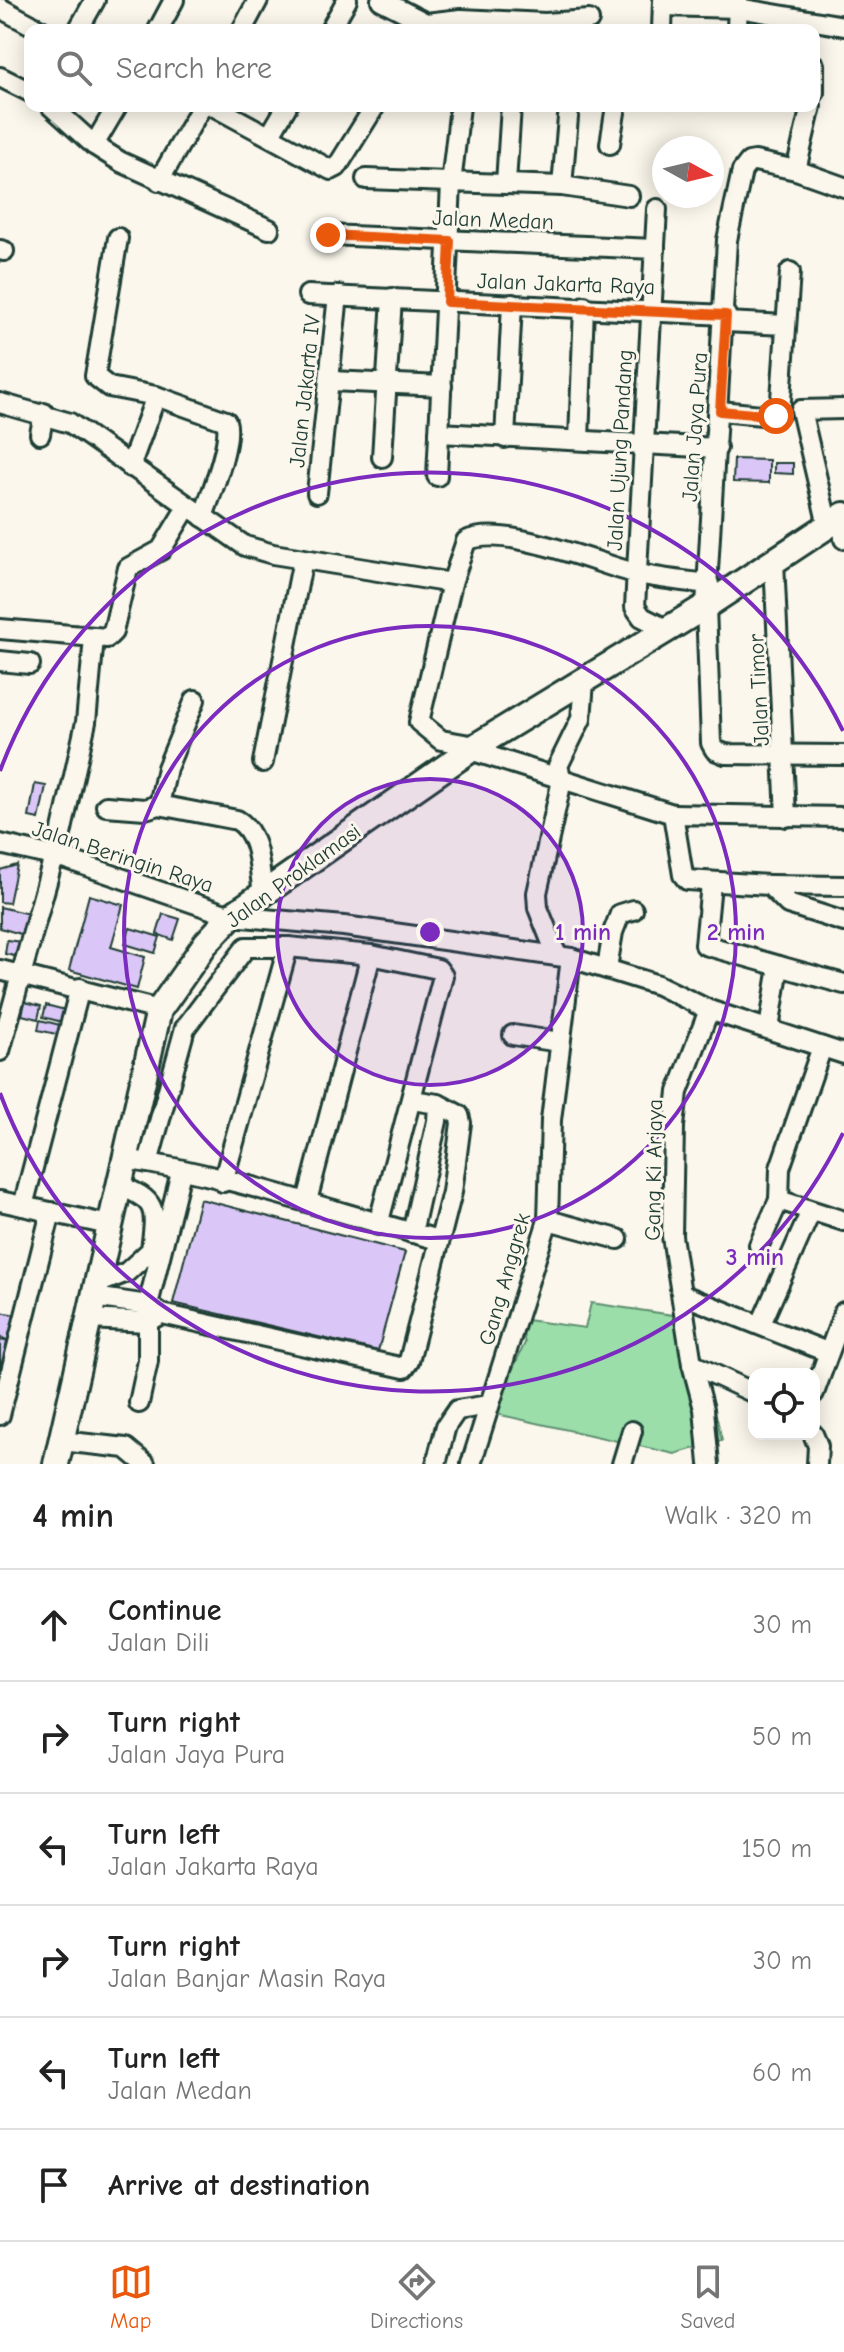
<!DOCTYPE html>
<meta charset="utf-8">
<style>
:root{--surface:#fff;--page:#f2f2f2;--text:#222;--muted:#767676;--line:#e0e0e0;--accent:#ea580c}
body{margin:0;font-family:"Comic Neue",sans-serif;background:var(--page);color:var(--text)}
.controls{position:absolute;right:24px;bottom:24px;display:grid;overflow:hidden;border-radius:16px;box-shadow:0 4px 20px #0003}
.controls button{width:72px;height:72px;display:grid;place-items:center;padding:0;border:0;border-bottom:2px solid var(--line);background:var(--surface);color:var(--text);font:40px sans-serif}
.compass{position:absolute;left:652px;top:136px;width:72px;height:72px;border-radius:50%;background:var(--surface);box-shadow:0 4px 20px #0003;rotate:98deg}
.stop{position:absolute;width:24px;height:24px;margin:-18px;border:6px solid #ea580c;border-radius:50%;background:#fff}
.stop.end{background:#ea580c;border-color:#fff;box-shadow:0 2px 8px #0008}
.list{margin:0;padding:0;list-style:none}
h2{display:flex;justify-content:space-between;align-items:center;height:104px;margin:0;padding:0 32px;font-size:34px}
h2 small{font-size:26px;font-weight:400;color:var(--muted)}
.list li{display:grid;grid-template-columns:52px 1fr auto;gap:24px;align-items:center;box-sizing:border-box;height:112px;padding:0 32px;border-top:2px solid var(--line)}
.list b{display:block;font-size:30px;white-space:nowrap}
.list p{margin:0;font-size:26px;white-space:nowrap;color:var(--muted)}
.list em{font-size:26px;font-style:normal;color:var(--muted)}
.icon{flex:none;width:44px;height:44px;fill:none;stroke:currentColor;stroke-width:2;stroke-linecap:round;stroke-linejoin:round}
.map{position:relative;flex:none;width:844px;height:1464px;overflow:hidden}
.search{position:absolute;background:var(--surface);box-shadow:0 4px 20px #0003;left:24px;right:24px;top:24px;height:88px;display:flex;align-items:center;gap:20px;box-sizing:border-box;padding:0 28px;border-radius:16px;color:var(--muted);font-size:30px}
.sheet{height:776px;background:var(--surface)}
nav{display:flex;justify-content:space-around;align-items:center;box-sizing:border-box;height:112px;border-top:2px solid var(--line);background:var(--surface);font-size:22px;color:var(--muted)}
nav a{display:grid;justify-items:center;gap:4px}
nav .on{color:var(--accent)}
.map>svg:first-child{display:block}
.green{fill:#9bdeaa;stroke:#5d8e6f;stroke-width:2}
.building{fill:#dac6f7;stroke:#1f3d34;stroke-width:2}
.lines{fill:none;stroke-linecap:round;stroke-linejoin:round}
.minor-casing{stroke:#1f3d34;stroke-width:24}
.major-casing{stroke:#1f3d34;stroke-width:30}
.minor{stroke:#fbf7ec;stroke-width:18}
.major{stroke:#fbf7ec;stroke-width:24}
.route{stroke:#ea580c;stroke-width:10}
.ring{fill:none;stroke:#7b2cbf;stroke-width:4}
.labels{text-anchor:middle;stroke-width:6;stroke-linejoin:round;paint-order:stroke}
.street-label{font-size:22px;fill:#1f3d34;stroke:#fbf7ec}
.centre{fill:#7b2cbf;stroke:#fbf7ec;stroke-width:4}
.ring-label{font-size:24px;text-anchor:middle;font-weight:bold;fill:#7b2cbf;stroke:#fbf7ec;stroke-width:6;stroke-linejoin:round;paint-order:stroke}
</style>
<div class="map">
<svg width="844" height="1464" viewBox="0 0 844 1464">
<rect width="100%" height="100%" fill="#fbf7ec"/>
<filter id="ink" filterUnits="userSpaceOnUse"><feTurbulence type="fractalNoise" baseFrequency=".0125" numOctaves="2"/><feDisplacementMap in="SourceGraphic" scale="16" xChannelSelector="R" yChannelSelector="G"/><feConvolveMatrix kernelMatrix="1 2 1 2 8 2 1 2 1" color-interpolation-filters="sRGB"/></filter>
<g filter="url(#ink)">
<!-- green -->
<path class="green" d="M591,1303L693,1318L722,1440L675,1454L492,1413L525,1343L519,1319L585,1328Z"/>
<!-- building -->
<g class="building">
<path d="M734,459L769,460V483L733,482Z"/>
<path d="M774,463H793V474L774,473Z"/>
<path d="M35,784L46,786L39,819L29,817Z"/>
<path d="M17,865L9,903L0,902V870Z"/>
<path d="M89,895L123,905L111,947L145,957L137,989L69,970Z"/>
<path d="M0,907L29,914L24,935L0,928Z"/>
<path d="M163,914L180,919L173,940L157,934Z"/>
<path d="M130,928L160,937L155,953L125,944Z"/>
<path d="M7,940L22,942L19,957L5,954Z"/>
<path d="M25,1002L41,1006L38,1019L22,1015Z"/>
<path d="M46,1005L65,1010L62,1022L43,1017Z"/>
<path d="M40,1020L64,1026L61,1035L38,1030Z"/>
<path d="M200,1199L405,1252L378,1351L173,1303Z"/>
<path d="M0,1312L17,1315L11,1341L0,1338Z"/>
<path d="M0,1340L10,1342L3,1369L0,1368Z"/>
</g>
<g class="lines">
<!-- minor casing -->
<g class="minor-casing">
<g id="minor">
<path d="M381,0L426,23L461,19L545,23L589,20"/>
<path d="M663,6L738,8L844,26"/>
<path d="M0,8L41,30"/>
<path d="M78,30L95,0"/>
<path d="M158,30L174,0"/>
<path d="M242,30L258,0"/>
<path d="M330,30L347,0"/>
<path d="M662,30L663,0"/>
<path d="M737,30L738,0"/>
<path d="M814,65V93"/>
<path d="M0,77L30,92"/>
<path d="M51,106L94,145L121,162L269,229"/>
<path d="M213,106L331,170L337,167L375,106"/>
<path d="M270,135L287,106"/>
<path d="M610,144L616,106"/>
<path d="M94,145L117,106"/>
<path d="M796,170L811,106"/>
<path d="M366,179L562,186L629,196"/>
<path d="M159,181L202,106"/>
<path d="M506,183L511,106"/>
<path d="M562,186L569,106"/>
<path d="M844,187L796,170L755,161L749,162L742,171L727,240L706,606L711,743L715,750L725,754L844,755"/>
<path d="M657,209L635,607L642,617L666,629"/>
<path d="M328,235L655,249"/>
<path d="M118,238L95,376L109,387L156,396L226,421C233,441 210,496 203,517"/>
<path d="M0,250L4,251"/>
<path d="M308,295L726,315"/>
<path d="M725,322L786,325"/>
<path d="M331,381L442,386"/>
<path d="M0,403L70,423L245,546L273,554L452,583"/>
<path d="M720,411L773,416L780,413L790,272"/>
<path d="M439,433L717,448"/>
<path d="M40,434L44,413"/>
<path d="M505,438L512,304"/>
<path d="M579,440L584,306"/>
<path d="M382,457L392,298"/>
<path d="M130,467L156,396"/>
<path d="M437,476L451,184L460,106"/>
<path d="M317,493L338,295"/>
<path d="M843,516L844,539"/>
<path d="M828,526L801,410L844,409"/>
<path d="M774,561L786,817"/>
<path d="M0,629L107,638L113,632L128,568L161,550L187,507"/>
<path d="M0,661L30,664"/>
<path d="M476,746L441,740L419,722L452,583L466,541C503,523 595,563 635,573C659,579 684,581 709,584"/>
<path d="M470,750L673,814"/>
<path d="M263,762L303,559"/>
<path d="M159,805L167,768L195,700"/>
<path d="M106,806L145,809L159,805L237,820C260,833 259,869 263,894"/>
<path d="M844,817L673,814L683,875L687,880L769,885L788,904L844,922"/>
<path d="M0,844L66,859L231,916L344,926L571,958L658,985L709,1010L844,1054"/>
<path d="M711,884L705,945L779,966"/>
<path d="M769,885L844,886"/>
<path d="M557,956L538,908L537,893L562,780L558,766L581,719L584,682"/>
<path d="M607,968L613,932L620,914L633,910"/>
<path d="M0,970L159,1010"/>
<path d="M709,1010L678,1092L674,1126L672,1236L692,1364L754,1393"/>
<path d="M769,1029L779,966L844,984"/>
<path d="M513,1035L560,1042"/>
<path d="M822,1047L780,1168L779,1200L844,1221"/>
<path d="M0,1051L51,867L56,857L86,722L94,638"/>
<path d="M412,1100L438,1104L437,1121L412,1233"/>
<path d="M124,1159C231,1175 334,1212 439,1240"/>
<path d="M148,1163L185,1028L246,947H288"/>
<path d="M223,1182L288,947L371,955"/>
<path d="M0,1201L109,1225"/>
<path d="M307,1201L371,955L438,969L443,976L378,1225"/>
<path d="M23,1206L80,988"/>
<path d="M548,1220L618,1239"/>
<path d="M759,1245L779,1200"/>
<path d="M97,1284L127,1272L151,1250C156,1210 159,1200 117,1185"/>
<path d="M683,1295L827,1352"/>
<path d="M94,1297L148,1305L162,1314L404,1368L409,1361L452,1192L461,1123L459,1115L438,1104"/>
<path d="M89,1319L147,1322L156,1317"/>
<path d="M761,1324L811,1211"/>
<path d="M692,1364L704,1409L709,1464"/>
<path d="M814,1393L844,1312"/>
<path d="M139,1403L148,1361V1305L181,1172"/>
<path d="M0,1415L51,1212"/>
<path d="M813,1434L818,1446L817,1464"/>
<path d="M61,1441L126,1448L145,1464"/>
<path d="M436,1464L446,1426L457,1410L489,1405"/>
<path d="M471,1464L548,1220L551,1120L571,958"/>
<path d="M622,1464L632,1431"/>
</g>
</g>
<!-- major casing -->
<g class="major-casing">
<path id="major" d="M56,1464L159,1010L206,943L231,916L476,746L706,606L844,515"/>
</g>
<!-- minor -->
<use href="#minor" class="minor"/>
<!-- major -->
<use href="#major" class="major"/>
</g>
</g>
<g class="lines" filter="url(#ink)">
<!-- route -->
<path class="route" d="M328,235L450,241L447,302L726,315L720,411L776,416"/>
</g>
<!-- distance rings -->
<circle cx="430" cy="932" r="153" fill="#7b2cbf" fill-opacity=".12"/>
<g class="ring">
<circle cx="430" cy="932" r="153"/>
<circle cx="430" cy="932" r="306"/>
<path d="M843 1133A459 459 0 0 1 0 1093M0 771A459 459 0 0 1 843 731"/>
</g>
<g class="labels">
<!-- street labels -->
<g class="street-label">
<text transform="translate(493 219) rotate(2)" y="8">Jalan Medan</text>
<text transform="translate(566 283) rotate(2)" y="8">Jalan Jakarta Raya</text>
<text transform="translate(304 391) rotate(-84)" y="8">Jalan Jakarta IV</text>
<text transform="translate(694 427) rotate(-86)" y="8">Jalan Jaya Pura</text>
<text transform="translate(619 450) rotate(-87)" y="8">Jalan Ujung Pandang</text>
<text transform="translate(758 690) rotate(-93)" y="8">Jalan Timor</text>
<text transform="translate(123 856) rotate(18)" y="8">Jalan Beringin Raya</text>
<text transform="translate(293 875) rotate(-36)" y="8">Jalan Proklamasi</text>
<text transform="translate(653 1170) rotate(-89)" y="8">Gang Ki Arjaya</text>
<text transform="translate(504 1279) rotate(-74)" y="8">Gang Anggrek</text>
</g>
</g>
<circle cx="430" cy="932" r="12" class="centre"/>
<g class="ring-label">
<text x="583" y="940">1 min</text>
<text x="736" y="940">2 min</text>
<text x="755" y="1265">3 min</text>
</g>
</svg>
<div class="controls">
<button><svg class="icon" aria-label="locate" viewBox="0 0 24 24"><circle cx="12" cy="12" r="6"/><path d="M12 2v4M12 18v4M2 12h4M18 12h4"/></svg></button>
</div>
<svg class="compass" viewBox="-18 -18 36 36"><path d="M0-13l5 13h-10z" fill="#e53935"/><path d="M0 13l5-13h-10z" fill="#767676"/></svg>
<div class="stop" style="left:776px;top:416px"></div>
<div class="stop end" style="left:328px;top:235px"></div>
<div class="search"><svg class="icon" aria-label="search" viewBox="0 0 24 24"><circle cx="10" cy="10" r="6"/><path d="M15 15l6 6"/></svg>Search here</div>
</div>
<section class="sheet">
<h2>4 min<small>Walk · 320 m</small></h2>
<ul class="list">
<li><svg class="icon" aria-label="ahead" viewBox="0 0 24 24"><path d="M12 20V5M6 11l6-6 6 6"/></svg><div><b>Continue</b><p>Jalan Dili</p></div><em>30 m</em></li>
<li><svg class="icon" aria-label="right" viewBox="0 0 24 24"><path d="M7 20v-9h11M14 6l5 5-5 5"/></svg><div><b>Turn right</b><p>Jalan Jaya Pura</p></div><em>50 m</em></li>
<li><svg class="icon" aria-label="left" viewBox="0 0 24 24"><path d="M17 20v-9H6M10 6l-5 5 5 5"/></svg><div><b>Turn left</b><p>Jalan Jakarta Raya</p></div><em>150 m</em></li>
<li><svg class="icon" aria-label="right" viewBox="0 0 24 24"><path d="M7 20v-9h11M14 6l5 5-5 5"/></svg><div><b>Turn right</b><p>Jalan Banjar Masin Raya</p></div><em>30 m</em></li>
<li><svg class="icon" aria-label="left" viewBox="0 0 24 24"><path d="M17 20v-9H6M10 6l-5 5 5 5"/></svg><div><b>Turn left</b><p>Jalan Medan</p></div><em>60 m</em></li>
<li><svg class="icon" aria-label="arrive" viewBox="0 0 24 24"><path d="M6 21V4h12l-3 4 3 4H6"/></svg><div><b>Arrive at destination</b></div></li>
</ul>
</section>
<nav>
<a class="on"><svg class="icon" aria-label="map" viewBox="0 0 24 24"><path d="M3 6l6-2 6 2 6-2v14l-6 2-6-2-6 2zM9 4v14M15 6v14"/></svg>Map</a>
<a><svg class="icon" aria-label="directions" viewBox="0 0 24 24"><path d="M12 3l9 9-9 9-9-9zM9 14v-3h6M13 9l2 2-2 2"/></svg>Directions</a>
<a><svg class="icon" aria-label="saved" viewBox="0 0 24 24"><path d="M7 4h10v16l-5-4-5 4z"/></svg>Saved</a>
</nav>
